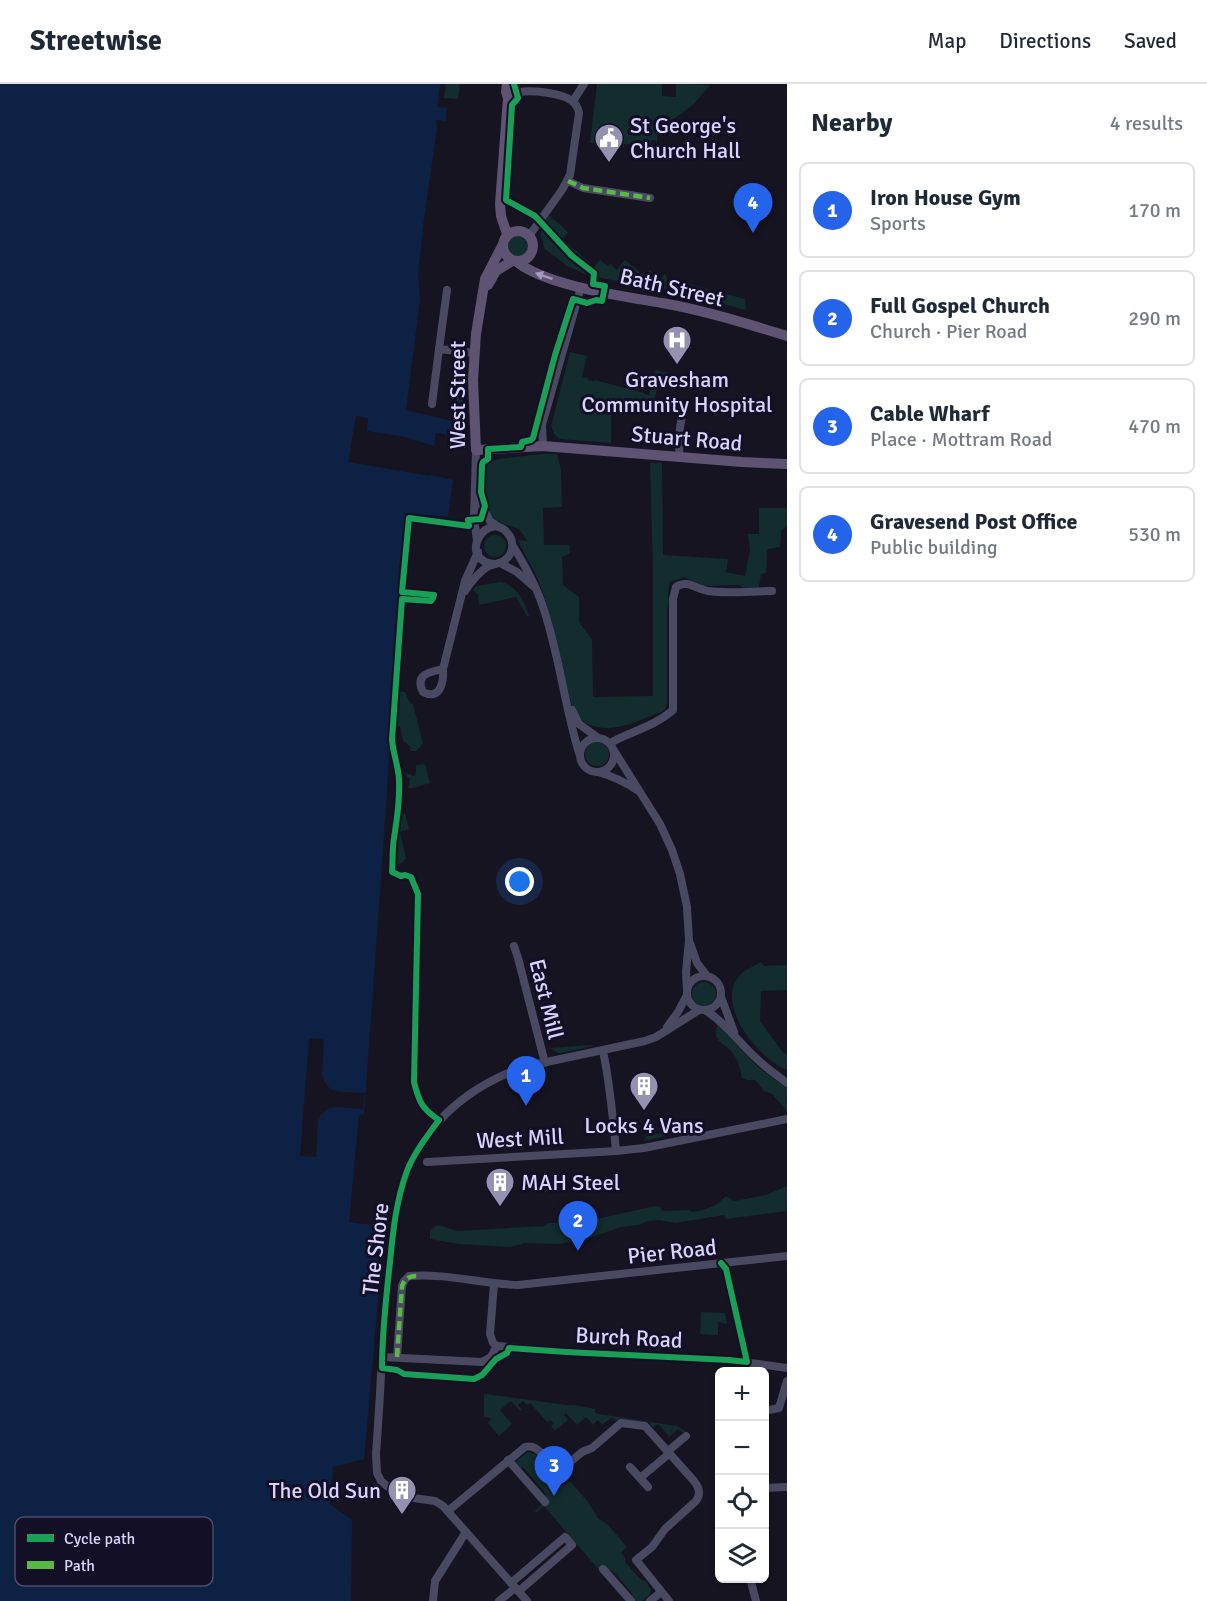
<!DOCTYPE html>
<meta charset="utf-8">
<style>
:root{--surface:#fff;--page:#f2f2f3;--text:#1f2937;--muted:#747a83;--line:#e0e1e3;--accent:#2563eb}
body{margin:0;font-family:Signika,sans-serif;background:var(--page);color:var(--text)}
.controls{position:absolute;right:18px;bottom:18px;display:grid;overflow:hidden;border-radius:9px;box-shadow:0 2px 4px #0004}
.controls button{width:54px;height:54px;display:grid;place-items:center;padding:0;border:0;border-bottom:2px solid var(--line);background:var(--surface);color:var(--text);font:30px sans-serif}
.you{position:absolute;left:520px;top:798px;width:21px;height:21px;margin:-15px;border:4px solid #fff;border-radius:50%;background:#1a73e8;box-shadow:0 0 0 9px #1a73e833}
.badge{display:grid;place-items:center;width:39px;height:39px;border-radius:50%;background:var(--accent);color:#fff;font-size:20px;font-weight:700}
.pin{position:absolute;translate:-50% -50px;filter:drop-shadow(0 2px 3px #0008)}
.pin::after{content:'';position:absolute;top:32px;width:21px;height:18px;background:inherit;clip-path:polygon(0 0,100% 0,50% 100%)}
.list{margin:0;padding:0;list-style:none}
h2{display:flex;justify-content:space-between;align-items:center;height:78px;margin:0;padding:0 24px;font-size:26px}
h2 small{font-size:20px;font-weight:400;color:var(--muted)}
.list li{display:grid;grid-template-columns:39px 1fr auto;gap:18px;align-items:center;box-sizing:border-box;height:96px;margin:0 12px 12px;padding:0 12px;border:2px solid var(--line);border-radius:9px}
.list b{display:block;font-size:22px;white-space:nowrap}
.list p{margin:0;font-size:20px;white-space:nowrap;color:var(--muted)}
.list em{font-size:20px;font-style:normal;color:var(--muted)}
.icon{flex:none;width:33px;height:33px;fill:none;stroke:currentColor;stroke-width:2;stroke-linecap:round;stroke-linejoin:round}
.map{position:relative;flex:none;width:787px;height:1517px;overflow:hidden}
header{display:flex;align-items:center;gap:36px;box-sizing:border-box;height:84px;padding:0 30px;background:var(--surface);border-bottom:2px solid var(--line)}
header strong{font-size:28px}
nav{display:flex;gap:33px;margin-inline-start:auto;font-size:21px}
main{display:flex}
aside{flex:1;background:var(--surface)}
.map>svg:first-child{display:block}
.green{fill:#132c2d}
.water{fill:#0d2144}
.pier{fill:#161421}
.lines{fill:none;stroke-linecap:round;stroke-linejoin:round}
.minor{stroke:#4a4962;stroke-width:8}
.major{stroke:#5e5373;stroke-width:10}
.quiet{stroke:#58b947;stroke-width:4.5;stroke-dasharray:9 4.5;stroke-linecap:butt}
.cycleway-casing{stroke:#130f26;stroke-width:10}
.cycleway{stroke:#1a9f57;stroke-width:6}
.oneway{fill:#a29ac0}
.labels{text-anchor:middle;stroke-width:6;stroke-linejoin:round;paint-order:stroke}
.poi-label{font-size:22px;fill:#d9d4ff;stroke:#130f26;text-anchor:start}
.street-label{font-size:22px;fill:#d9d4ff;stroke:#130f26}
.key{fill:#130f26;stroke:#4e4a67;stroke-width:1.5}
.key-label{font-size:16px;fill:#d9d4ff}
</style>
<header>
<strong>Streetwise</strong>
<nav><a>Map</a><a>Directions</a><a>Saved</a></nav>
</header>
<main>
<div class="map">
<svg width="787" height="1517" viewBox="0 0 787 1517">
<rect width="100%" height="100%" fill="#161421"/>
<!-- green -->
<g class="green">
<path d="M446,0H460L458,15L444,14Z"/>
<path d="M597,0H662V12L676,13V0L710,1L693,21L657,47V60L655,56H651V61L590,59Z"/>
<path d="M549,131L568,148L563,155L594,183L600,176L608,182L610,180L617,186L625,176L645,192L650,186L657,193L662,194L665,190L667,194L666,205L606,195L583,189L567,182L545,165L541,152V143Z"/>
<circle cx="518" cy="162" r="12"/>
<path d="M689,200L745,215L746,226L679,208L682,204Z"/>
<path d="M570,268L587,272L582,293L588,294V296L594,297L595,296L644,309V310L649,311L656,286L669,289L668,293L660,292L652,326C638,325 623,323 611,329V359L560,355L554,350L551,342Z"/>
<path d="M461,280H464V326H461V321L456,319Z"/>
<path d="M542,370H557L561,386L562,423L543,424L544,461H569L570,469L562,473L563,501L579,513V538L592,555L593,613L653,612V486L650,379H662L663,471L728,475L726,488L745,492L750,466L748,450H759V424H787V441L781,447L780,463L768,465L767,467L766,489L761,490L759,503L743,504L739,501L703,502L684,493L670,498C666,510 670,517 667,525V620L665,625L662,628C637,636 610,654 583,637C572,629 568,608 565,595C558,560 550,526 537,493C531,480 523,469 518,456L527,457C517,439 517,446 500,438C479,428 483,399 484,380L498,375Z"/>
<circle cx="495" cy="462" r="11"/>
<path d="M500,498C516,500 525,518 529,532H527L516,513L479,521L478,510L473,506L476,502Z"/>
<path d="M398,607L405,608L410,619L413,620L423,660L421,661V662L416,667H411L409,665L412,664L403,657L400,642H395Z"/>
<circle cx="597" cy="670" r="12"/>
<path d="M425,680L430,699L413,704H408L410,694L407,693L406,689L414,692L416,689V681Z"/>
<path d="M405,729L409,745L400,748L406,774L402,779L395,782L397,749L400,731Z"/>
<path d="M761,878L764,882L787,881V906L761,907L760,937L784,970H787V986C759,975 712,919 741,890C746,885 755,882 761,878Z"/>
<circle cx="704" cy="910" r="12"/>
<path d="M718,941L758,983L787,1004V1027L772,1010L764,1007L755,996H747L742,994C741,986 737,973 731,967C724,959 710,956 718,941Z"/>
<path d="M591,961L593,962L562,969H558L550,964Z"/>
<path d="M685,1038V1043L682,1048L644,1057L646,1052L682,1045V1039Z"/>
<path d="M787,1102V1127L726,1135L724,1131L675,1139L659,1136L648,1137L639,1141L621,1143L587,1155L559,1160L525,1159L511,1163L459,1160L430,1155V1147L433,1143L439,1141L457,1147L545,1142L548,1139L588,1137L655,1122L660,1123L663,1127L689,1126L692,1128C700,1127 712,1124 718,1119C721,1117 723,1114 726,1112L734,1117L766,1111Z"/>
<path d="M701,1228L725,1229L727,1240L718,1238V1251L700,1250Z"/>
<path d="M486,1310L567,1321H574L595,1325V1329L599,1330L677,1342L685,1347L683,1349L678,1345L665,1357L669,1352L658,1340L653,1344L649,1338L620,1335L616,1337L612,1333L602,1341L598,1336L593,1341L586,1333L577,1341L566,1329L564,1331L568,1336L555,1347L551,1342L554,1339L551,1336L547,1338L530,1319L527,1321L523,1317L518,1321L522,1326L520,1327L511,1317L500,1326L512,1340L499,1352L488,1339L491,1336L490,1334L484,1333V1311Z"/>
<path d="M528,1368L535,1370L539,1374V1379L555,1397L559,1398L563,1402L570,1397L588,1418L598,1434L608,1441L627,1463L621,1469L625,1474V1478L641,1496L645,1497L651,1505L650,1510L642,1517H636L632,1513V1509L612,1486L600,1487L544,1422L536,1429L535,1427L547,1416L544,1407L525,1385L521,1384L515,1378Z"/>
</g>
<!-- water -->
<path class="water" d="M0,0H440L437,23L447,24L446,37L436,36L437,44L424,135L418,189L420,216L406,326L460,339L459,352L436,349L430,391L453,396L448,433L405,429L390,642L387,709L364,1030L359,1031L349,1138L379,1142L378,1181L381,1182L364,1375L333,1383L330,1420L352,1436L351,1517H0Z"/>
<!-- pier -->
<g class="pier">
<path d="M356,332L368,334L367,347L405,353L434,362L430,392L348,378Z"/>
<path d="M309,954L324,955L322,991L324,997L330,1005L340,1008L365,1009L363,1025L338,1023L329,1024L321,1031L318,1037L316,1073L300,1072Z"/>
</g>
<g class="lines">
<!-- minor -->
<g class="minor">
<path d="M508,14C512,11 515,8 520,8C532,6 563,9 572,17C576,20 578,23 579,29L570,91L562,106L529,152"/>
<path d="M573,17L584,0"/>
<path d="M568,97L583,104L650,114"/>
<path d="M439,265L447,206"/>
<path d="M432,320L439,265L474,269"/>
<path d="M543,362L542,341L581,203"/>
<path d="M476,366L474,435L477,456"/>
<path d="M679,372L680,343L682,333"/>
<path d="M477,413L490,437L499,443"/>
<path d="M513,462C524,480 535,499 542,520C559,568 564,620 579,669"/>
<path d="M500,479L517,488L533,502"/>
<path d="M465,507C471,498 478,489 487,483C493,480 499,480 505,476C512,471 515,459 509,451C489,422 454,476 495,480"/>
<path d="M443,585C430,588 414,590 423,608C440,617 444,598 443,585L465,497L478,468"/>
<path d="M572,626L579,640L597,653"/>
<circle cx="597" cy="671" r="17"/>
<path d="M610,659C630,648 655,642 673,626V515L676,503C688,495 695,505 708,507C728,510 751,507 772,507"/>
<path d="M613,665L660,740L672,766L680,790L687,823L689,856L686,888L687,906"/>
<path d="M598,688C612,692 625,698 637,706"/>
<path d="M418,810L414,998C419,1018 422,1025 439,1036"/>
<path d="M690,859L697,879L707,892"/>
<path d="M514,862L518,874L545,979"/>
<circle cx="704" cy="909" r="17"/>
<path d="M721,913L734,948"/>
<path d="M705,926C726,939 739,959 757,975C766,984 777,991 787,999"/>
<path d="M667,943L678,928L687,911"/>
<path d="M603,967C610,1000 613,1033 616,1067"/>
<path d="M427,1078L616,1067L644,1064L787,1035"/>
<path d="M721,1179L726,1185L747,1278"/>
<path d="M494,1200L490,1250L493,1259L497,1262"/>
<path d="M497,1262L566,1268L729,1276L787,1284"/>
<path d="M382,1273L482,1278L491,1273L497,1262"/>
<path d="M397,1273L402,1202L404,1197L409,1192C446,1189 482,1200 518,1201L787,1172"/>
<path d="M764,1327L779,1324L787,1297"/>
<path d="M668,1367L686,1352"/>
<path d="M508,1376L545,1418"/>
<path d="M630,1383L648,1403"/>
<path d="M640,1394L670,1369"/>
<path d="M764,1404L787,1403"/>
<path d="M448,1427L525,1363C536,1360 541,1370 549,1377C552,1381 557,1383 561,1386L582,1368L592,1364L621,1339L645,1342L694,1397C699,1403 701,1410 696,1417L665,1445L652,1463L636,1476L669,1517"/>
<path d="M603,1485L631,1517"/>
<path d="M750,1494L756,1517"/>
<path d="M511,1499L565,1453L572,1461L519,1507"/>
<path d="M433,1517L435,1497L466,1448"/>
<path d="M499,1517L515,1504"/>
<path d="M527,1517L443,1422L435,1417L406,1413L387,1402L381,1397L377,1389L376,1369C381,1309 382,1248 389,1188C391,1170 392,1152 395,1134C407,1057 452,1009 523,983L645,957L656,953L699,926"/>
<path d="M650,1517L661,1508"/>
</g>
<!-- major -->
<g class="major">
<path d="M507,0L506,8L508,14L500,120L501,132L507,150"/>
<circle cx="518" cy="162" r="15"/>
<path d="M502,162L485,195L476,250L473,296L476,366L543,362L742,378L787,380"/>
<path d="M517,178C547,202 623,212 662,219C703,226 748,240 787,252"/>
<path d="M488,201L496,187L512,177"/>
</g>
<!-- quiet -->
<g class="quiet">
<path d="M568,97L583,104L650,114"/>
<path d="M397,1273L402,1202C405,1194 409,1192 417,1192"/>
</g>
<!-- cycleway casing -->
<g class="cycleway-casing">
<path id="cycleway" d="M514,0L518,14L512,21L506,116L535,132L572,172L594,189L593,200L605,202L602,217L596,216L587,219L573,215L555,271L533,354L531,356L522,358L521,363L488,365V375L483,378L482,381L481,408L485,422L481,435L468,436L469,442L409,434L402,508L434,511L433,514L431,517L402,515L392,655C393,671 399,683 399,697C400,719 397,734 394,754C392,765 393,777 392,788L401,792L405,791L411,793L418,810L414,998C419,1018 422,1025 439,1036C427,1052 414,1069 407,1087C396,1117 393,1147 390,1178C386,1213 382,1249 382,1284L397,1286L404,1290L474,1295L482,1291L496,1275L507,1269L509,1264L566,1268L729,1276L747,1278L726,1185L721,1179"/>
</g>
<!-- cycleway -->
<use href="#cycleway" class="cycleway"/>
</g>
<!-- one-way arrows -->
<defs><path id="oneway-solid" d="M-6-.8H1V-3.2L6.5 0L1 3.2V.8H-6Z" transform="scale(1.5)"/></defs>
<use class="oneway" href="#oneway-solid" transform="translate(544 192) rotate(-161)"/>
<!-- icons -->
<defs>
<g id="civic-pin" transform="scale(1.5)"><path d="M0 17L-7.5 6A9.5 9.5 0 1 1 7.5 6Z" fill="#9591b1" stroke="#130f26"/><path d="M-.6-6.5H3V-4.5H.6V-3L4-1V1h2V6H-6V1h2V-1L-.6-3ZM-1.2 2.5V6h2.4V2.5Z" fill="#fff"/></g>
<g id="hospital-pin" transform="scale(1.5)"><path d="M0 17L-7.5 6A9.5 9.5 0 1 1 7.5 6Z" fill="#9591b1" stroke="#130f26"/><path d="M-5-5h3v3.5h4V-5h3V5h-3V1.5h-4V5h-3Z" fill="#fff"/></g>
<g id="building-pin" transform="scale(1.5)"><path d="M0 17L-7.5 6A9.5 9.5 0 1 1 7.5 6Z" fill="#9591b1" stroke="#130f26"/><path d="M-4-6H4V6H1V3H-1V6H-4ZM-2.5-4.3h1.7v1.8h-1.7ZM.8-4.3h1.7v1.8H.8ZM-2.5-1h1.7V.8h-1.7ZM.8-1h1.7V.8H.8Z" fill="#fff"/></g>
</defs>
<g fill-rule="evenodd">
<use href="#civic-pin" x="609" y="54"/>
<use href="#hospital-pin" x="677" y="256"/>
<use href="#building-pin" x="644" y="1002"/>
<use href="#building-pin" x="500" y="1098"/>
<use href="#building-pin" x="402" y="1406"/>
</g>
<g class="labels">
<!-- poi labels -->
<g class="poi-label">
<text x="630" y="49">St George's<tspan x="630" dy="25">Church Hall</tspan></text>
<text x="677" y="303" text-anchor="middle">Gravesham<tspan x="677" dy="25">Community Hospital</tspan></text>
<text x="644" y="1049" text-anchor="middle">Locks 4 Vans</text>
<text x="521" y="1106">MAH Steel</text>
<text x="381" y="1414" text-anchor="end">The Old Sun</text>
</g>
<!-- street labels -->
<g class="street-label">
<text transform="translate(672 203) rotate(13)" y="8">Bath Street</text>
<text transform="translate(457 311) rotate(-90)" y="8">West Street</text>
<text transform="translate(687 354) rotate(5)" y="8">Stuart Road</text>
<text transform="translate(547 915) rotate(76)" y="8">East Mill</text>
<text transform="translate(520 1054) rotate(-3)" y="8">West Mill</text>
<text transform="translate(375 1165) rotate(-83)" y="8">The Shore</text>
<text transform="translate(672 1167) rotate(-6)" y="8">Pier Road</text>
<text transform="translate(629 1253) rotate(3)" y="8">Burch Road</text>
</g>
</g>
<!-- legend -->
<rect x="15" y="1433" width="198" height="69" rx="9" class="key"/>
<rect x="27" y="1450" width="27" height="8" fill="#1a9f57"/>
<rect x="27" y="1477" width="27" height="8" fill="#58b947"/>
<g class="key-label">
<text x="64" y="1460">Cycle path</text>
<text x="64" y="1487">Path</text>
</g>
</svg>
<div class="controls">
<button>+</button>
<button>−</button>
<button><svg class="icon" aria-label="locate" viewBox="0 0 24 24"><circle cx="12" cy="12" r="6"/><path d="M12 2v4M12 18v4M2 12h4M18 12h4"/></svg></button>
<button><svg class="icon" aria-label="layers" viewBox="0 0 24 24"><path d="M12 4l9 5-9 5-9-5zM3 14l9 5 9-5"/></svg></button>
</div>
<div class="you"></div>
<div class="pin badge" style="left:526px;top:1022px">1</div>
<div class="pin badge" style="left:578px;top:1167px">2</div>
<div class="pin badge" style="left:554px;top:1412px">3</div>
<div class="pin badge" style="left:753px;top:149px">4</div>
</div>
<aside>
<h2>Nearby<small>4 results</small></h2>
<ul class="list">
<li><span class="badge">1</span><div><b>Iron House Gym</b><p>Sports</p></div><em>170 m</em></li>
<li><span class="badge">2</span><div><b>Full Gospel Church</b><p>Church · Pier Road</p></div><em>290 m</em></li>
<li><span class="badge">3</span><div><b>Cable Wharf</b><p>Place · Mottram Road</p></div><em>470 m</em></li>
<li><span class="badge">4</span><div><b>Gravesend Post Office</b><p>Public building</p></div><em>530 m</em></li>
</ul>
</aside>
</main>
